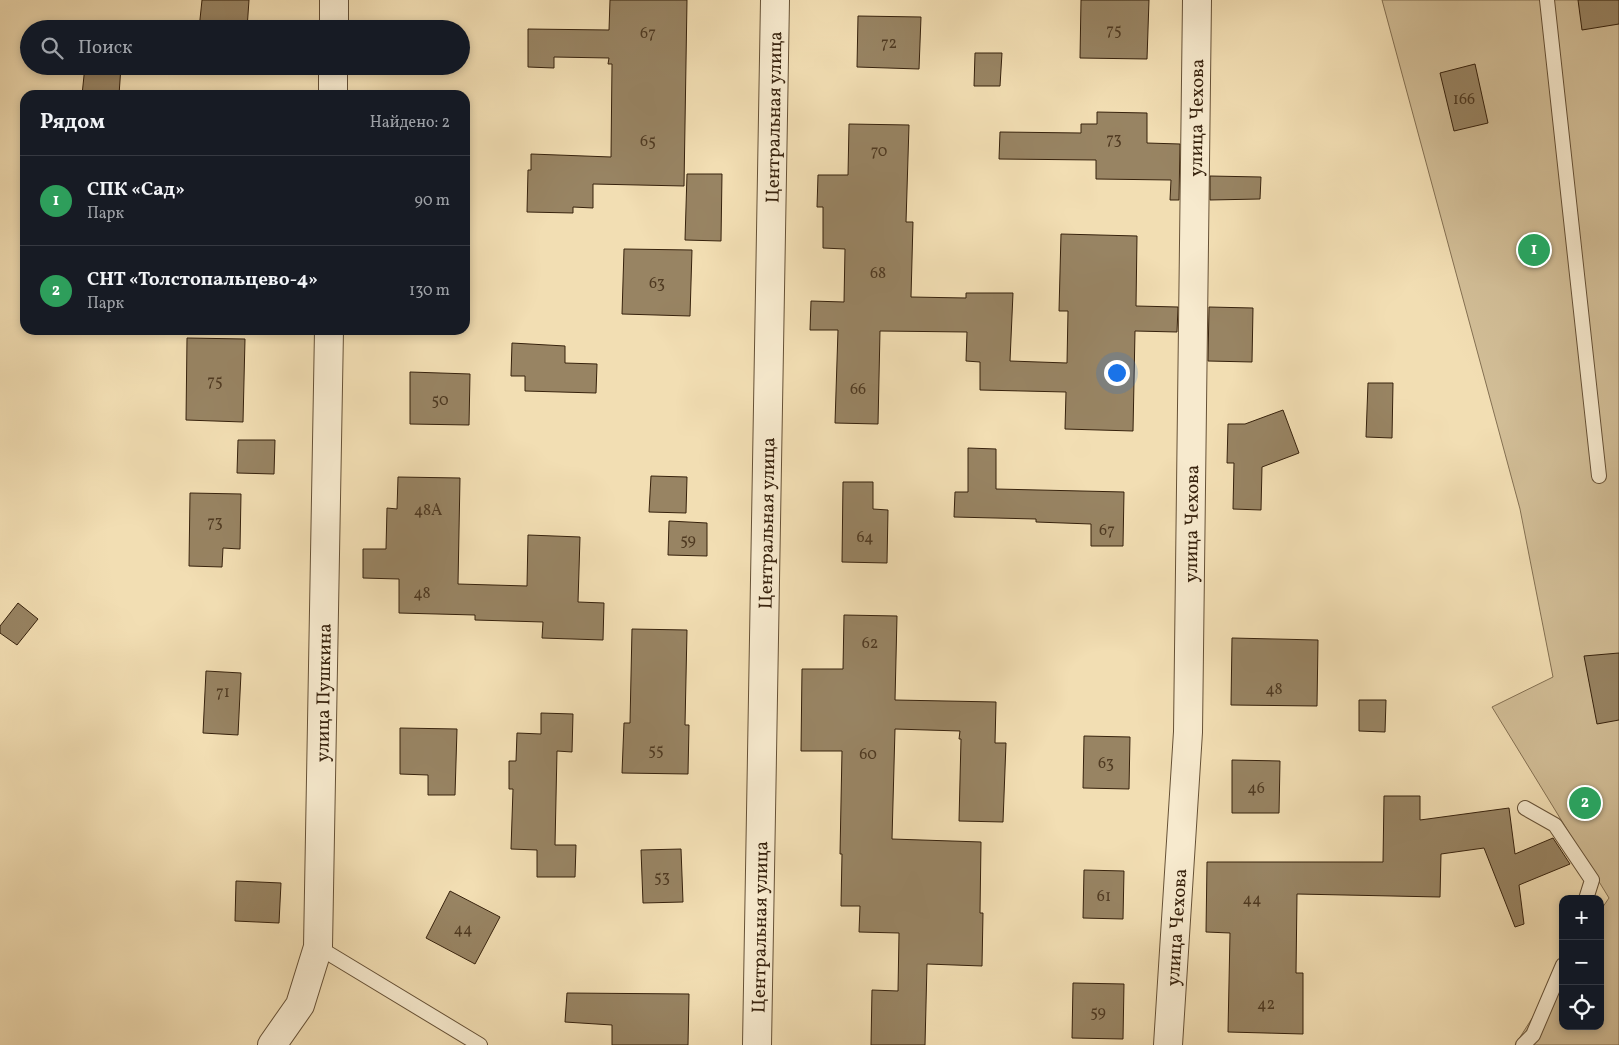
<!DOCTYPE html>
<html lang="ru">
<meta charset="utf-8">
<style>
:root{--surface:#171b24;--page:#242831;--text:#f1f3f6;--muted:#9ea1a6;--line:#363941;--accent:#db2777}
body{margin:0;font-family:Vollkorn,serif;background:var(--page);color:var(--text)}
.controls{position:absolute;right:15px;bottom:15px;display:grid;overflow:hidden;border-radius:10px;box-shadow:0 2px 8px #0003}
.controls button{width:45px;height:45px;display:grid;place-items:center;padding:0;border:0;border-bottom:1px solid var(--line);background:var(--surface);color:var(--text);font:25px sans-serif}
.you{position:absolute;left:1116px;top:372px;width:18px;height:18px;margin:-12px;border:4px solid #fff;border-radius:50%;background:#1a73e8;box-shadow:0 0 0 8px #1a73e833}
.badge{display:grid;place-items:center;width:32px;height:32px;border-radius:50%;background:var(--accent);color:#fff;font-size:16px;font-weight:700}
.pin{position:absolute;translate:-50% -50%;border:2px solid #fff;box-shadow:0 1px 5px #0006}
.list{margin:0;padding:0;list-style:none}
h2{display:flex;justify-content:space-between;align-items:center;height:65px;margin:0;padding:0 20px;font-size:21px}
h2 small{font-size:16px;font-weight:400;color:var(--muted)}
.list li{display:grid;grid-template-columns:32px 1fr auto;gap:15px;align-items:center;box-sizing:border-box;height:90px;padding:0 20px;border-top:1px solid var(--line)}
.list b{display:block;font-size:19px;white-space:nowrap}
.list p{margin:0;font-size:16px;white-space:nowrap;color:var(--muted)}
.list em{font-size:16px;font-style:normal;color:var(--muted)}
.icon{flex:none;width:28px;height:28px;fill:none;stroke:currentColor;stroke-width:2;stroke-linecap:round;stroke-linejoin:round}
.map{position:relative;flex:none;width:1619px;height:1045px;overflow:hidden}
.search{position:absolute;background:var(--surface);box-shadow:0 2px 8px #0003;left:20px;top:20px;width:450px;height:55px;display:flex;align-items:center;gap:12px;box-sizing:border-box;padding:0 18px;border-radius:28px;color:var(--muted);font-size:19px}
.panel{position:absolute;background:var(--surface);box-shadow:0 2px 8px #0003;left:20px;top:90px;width:450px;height:245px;border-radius:15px}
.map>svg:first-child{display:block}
.green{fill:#d2be97;stroke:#847052}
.building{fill:#988463;stroke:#37220d}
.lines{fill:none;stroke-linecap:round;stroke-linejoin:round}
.service-casing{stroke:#665136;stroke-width:16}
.minor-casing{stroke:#665136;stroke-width:30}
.service{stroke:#f7eace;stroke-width:14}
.minor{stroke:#f7eace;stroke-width:28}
.labels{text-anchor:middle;stroke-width:5;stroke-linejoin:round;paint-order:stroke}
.number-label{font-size:16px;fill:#4f3a22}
.street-label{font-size:19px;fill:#37220d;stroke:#f7eace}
</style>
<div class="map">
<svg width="1619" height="1045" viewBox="0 0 1619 1045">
<rect width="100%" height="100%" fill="#f2deb3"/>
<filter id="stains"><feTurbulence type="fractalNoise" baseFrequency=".004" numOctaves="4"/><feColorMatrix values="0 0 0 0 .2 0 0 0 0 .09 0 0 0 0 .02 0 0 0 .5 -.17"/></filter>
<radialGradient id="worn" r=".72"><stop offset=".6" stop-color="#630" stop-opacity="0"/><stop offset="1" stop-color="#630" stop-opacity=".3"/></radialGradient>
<!-- green -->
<path class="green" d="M1382,0H1619V1045H1515L1563,970V1026H1600V911L1609,898L1492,707L1553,677L1520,509Z"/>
<!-- building -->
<g class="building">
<path d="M202,0H249L247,29H199Z"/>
<path d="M610,0H687L684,186L593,184V208L573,207V213L527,212L528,170H531V154L611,157L612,64H608L609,58L554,57V68L528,67V29L609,30Z"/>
<path d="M1081,0H1149L1147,59L1080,58Z"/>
<path d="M1578,0H1619V24L1582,30Z"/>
<path d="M858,16L921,17L919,69L857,67Z"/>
<path d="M975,53H1002L1000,86H974Z"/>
<path d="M1475,64L1488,123L1454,131L1440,73Z"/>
<path d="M85,66H121L119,95H82Z"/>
<path d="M197,66H244V72L197,68Z"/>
<path d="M1097,112L1147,113V143L1180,144L1179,200H1170L1171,180L1096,179V160L999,159L1000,132L1081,133V124H1097Z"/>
<path d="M849,124L909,125L906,222H913L911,297L966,298V293H1013L1010,361L1067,363L1068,311H1059L1061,234L1137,236L1136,306L1178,307L1177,332L1135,331L1133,431L1065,429L1066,392L980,390V362L966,361L967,332L880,331L878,424L835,423L838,330H810L811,301L844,302L845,249L823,248V207H817L818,175H848Z"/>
<path d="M687,174H722L721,241L685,240Z"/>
<path d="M1210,176L1261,177L1260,199L1210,200Z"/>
<path d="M624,249L692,250L690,316L622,314Z"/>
<path d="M1209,307L1253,308L1252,362L1208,361Z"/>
<path d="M187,338L245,339L243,422L186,420Z"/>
<path d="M512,343L565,346V363L597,364L596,393L525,391V376H511Z"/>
<path d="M410,372L470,374L469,425L410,424Z"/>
<path d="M1368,383H1393L1392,438L1366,437Z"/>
<path d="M1283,410L1299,453L1262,467L1261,510L1233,509L1234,463H1227L1228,424H1245Z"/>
<path d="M238,440H275L274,474L237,473Z"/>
<path d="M968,448L996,449V489L1124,492L1123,546H1091V524L1036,522V519L954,517L955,492H968Z"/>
<path d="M651,476L687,477L686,513L649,512Z"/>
<path d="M398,477L460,478L458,584L527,586L528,535L580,537L578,602L604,603L603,640L542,638L543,622L475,620V615L399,613V579L363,578V549H386L387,508L397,509Z"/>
<path d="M843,482H873V509L888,510L887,563L842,562Z"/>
<path d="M190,493L241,494L240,549L223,548L222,567L189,566Z"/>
<path d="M669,521L707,523V556L668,555Z"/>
<path d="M18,603L38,619L17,645L0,633V626Z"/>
<path d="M844,615L897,616L895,700L996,702L995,743H1006L1003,822L959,821L961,739H959L960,731L895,729L892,839L981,842L980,913H983L982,966L927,964L925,1045H871L872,990L898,991L899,933L859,932L860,906H841L842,854H840L842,751H801L802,669H843Z"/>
<path d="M632,629L687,630L685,725H689L688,774L622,773L624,723H630Z"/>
<path d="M1232,638L1318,640L1317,706L1231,705Z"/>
<path d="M1619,653V720L1597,724L1584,656Z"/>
<path d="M206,671L241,673L238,735L203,733Z"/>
<path d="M1359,700H1386L1385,732L1359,731Z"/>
<path d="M541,713L573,714L572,752L557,751L555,845H576L575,877H537V850L511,849L513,789H509V761H516L517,733L541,734Z"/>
<path d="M400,728L457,729L455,795H428V775L400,774Z"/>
<path d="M1084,736L1130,737L1129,789L1083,788Z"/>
<path d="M1232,760L1280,761L1279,813H1232Z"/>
<path d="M1384,796H1420V820L1509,808L1515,854L1553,838L1570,864L1519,885L1524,924L1515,927L1484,848L1441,854L1440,897L1297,894L1296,973H1303V1034L1228,1032L1230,933L1206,932L1207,862H1383Z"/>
<path d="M681,849L683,902L643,903L641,850Z"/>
<path d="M1084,870L1124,871L1123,919L1083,918Z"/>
<path d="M236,881L281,883L279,923L235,921Z"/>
<path d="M450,891L500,917L475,964L426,938Z"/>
<path d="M1073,983L1124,984L1123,1039L1072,1038Z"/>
<path d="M567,993L689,994L688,1045H612V1025L565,1022Z"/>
</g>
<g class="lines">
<!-- service casing -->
<g class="service-casing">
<g id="service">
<path d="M1547,0L1599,476"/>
<path d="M1525,808L1555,825L1592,880L1586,899"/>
<path d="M318,947L480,1045"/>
<path d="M1523,1045L1533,1035L1563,965"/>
</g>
</g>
<!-- minor casing -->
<g class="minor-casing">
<g id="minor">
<path d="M334,29V0"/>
<path d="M333,95V66"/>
<path id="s1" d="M272,1045L300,1005L318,947L329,330"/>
<path id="s2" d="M757,1045L775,0"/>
<path id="s3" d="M1168,1045L1188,732L1197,0"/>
</g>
</g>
<!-- service -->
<use href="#service" class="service"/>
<!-- minor -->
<use href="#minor" class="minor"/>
</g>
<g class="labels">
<!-- number labels -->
<g class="number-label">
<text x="1114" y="35">75</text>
<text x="648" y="38">67</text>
<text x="889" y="48">72</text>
<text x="1464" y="104">166</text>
<text x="1114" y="144">73</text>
<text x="648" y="146">65</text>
<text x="879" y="156">70</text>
<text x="878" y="278">68</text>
<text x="657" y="288">63</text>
<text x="215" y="386">75</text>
<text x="858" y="394">66</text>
<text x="440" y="405">50</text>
<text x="428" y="515">48А</text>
<text x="215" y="527">73</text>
<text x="1107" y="535">67</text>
<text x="865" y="542">64</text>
<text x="688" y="545">59</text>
<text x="422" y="598">48</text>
<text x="870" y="648">62</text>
<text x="1274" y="694">48</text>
<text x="223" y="697">71</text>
<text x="656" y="755">55</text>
<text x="868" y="759">60</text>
<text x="1106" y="768">63</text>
<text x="1256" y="793">46</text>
<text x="662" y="882">53</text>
<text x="1104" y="901">61</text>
<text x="1252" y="904">44</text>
<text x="463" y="934">44</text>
<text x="1266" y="1009">42</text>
<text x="1098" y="1017">59</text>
</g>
<!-- street labels -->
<g class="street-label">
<text dy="7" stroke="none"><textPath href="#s2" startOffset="928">Центральная улица</textPath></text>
<text dy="7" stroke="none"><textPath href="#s3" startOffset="928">улица Чехова</textPath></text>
<text dy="7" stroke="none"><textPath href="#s2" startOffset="522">Центральная улица</textPath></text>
<text dy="7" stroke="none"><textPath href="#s3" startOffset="522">улица Чехова</textPath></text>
<text dy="7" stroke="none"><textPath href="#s1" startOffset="364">улица Пушкина</textPath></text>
<text dy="7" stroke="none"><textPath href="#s2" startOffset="118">Центральная улица</textPath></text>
<text dy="7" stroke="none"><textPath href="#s3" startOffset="118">улица Чехова</textPath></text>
</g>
</g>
<rect width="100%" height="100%" filter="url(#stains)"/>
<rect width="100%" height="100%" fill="url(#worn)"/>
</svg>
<div class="controls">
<button>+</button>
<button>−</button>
<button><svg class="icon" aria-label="locate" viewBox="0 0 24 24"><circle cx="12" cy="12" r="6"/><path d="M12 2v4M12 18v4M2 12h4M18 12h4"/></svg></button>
</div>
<div class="you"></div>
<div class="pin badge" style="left:1534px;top:250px;background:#2e9e5b">1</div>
<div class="pin badge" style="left:1585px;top:803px;background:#2e9e5b">2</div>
<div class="search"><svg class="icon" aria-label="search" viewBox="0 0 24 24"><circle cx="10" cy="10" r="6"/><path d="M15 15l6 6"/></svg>Поиск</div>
<section class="panel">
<h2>Рядом<small>Найдено: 2</small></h2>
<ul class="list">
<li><span class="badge" style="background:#2e9e5b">1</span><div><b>СПК «Сад»</b><p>Парк</p></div><em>90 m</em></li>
<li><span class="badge" style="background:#2e9e5b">2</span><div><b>СНТ «Толстопальцево-4»</b><p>Парк</p></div><em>130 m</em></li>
</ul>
</section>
</div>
